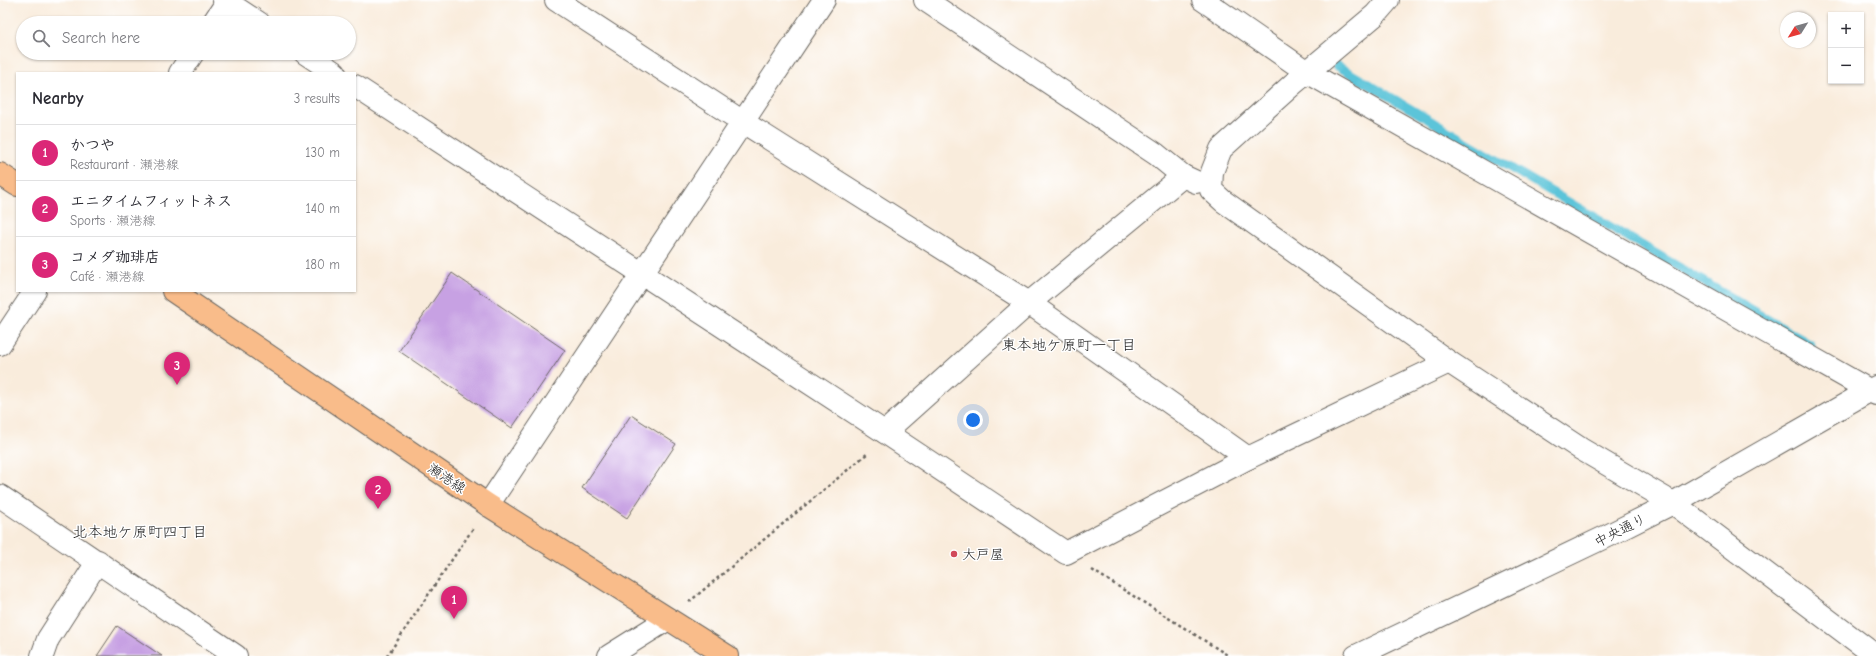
<!DOCTYPE html>
<meta charset="utf-8">
<style>
:root{--surface:#fff;--page:#f2f2f3;--text:#2b2b33;--muted:#7c7c81;--line:#e1e1e2;--accent:#db2777}
body{margin:0;font-family:"Comic Neue","Klee One",sans-serif;background:var(--page);color:var(--text)}
.controls{position:absolute;right:12px;top:12px;display:grid;overflow:hidden;border-radius:0px;box-shadow:0 1px 3px #0004}
.controls button{width:36px;height:36px;display:grid;place-items:center;padding:0;border:0;border-bottom:1px solid var(--line);background:var(--surface);color:var(--text);font:20px sans-serif}
.compass{position:absolute;left:1780px;top:12px;width:36px;height:36px;border-radius:50%;background:var(--surface);box-shadow:0 1px 3px #0004;rotate:233deg}
.you{position:absolute;left:973px;top:420px;width:14px;height:14px;margin:-10px;border:3px solid #fff;border-radius:50%;background:#1a73e8;box-shadow:0 0 0 6px #1a73e833}
.badge{display:grid;place-items:center;width:26px;height:26px;border-radius:50%;background:var(--accent);color:#fff;font-size:13px;font-weight:700}
.pin{position:absolute;translate:-50% -33px;filter:drop-shadow(0 1px 2px #0008)}
.pin::after{content:'';position:absolute;top:21px;width:14px;height:12px;background:inherit;clip-path:polygon(0 0,100% 0,50% 100%)}
.list{margin:0;padding:0;list-style:none}
h2{display:flex;justify-content:space-between;align-items:center;height:52px;margin:0;padding:0 16px;font-size:17px}
h2 small{font-size:13px;font-weight:400;color:var(--muted)}
.list li{display:grid;grid-template-columns:26px 1fr auto;gap:12px;align-items:center;box-sizing:border-box;height:56px;padding:0 16px;border-top:1px solid var(--line)}
.list b{display:block;font-size:15px;white-space:nowrap}
.list p{margin:0;font-size:13px;white-space:nowrap;color:var(--muted)}
.list em{font-size:13px;font-style:normal;color:var(--muted)}
.icon{flex:none;width:22px;height:22px;fill:none;stroke:currentColor;stroke-width:2;stroke-linecap:round;stroke-linejoin:round}
.map{position:relative;flex:none;width:1876px;height:656px;overflow:hidden}
.search{position:absolute;background:var(--surface);box-shadow:0 1px 3px #0004;left:16px;top:16px;width:340px;height:44px;display:flex;align-items:center;gap:10px;box-sizing:border-box;padding:0 14px;border-radius:22px;color:var(--muted);font-size:15px}
.panel{position:absolute;background:var(--surface);box-shadow:0 1px 3px #0004;left:16px;top:72px;width:340px;height:220px;border-radius:0px}
.map>svg:first-child{display:block}
.lines{fill:none;stroke-linecap:round;stroke-linejoin:round}
.stream{stroke:#5cc4d9;stroke-width:9}
.building{fill:#c7a1e3}
.minor-casing{stroke:#69655f;stroke-width:24}
.highway-casing{stroke:#69655f;stroke-width:24}
.path{stroke:#69655f;stroke-width:2.5;stroke-dasharray:3 3;stroke-linecap:butt}
.minor{stroke:#fff;stroke-width:22}
.highway{stroke:#f9bc8a;stroke-width:22}
.poi-dot{fill:#d1495b;stroke:#fff;stroke-width:1.5}
.labels{text-anchor:middle;stroke-width:3;stroke-linejoin:round;paint-order:stroke}
.street-label{font-size:14px;fill:#1c1c1c;stroke:#fff}
.poi-label{font-size:14px;fill:#1c1c1c;stroke:#fff;text-anchor:start}
.neighbourhood-label{font-size:15px;fill:#1c1c1c;stroke:#fff}
</style>
<div class="map">
<svg width="1876" height="656" viewBox="0 0 1876 656">
<rect width="100%" height="100%" fill="#fff"/>
<filter id="ink" filterUnits="userSpaceOnUse"><feTurbulence type="fractalNoise" baseFrequency=".025" numOctaves="2"/><feDisplacementMap in="SourceGraphic" scale="8" xChannelSelector="R" yChannelSelector="G"/><feConvolveMatrix kernelMatrix="1 2 1 2 8 2 1 2 1" color-interpolation-filters="sRGB"/></filter>
<filter id="wash" filterUnits="userSpaceOnUse"><feTurbulence type="fractalNoise" baseFrequency=".012" numOctaves="4" result="noise"/><feDisplacementMap in="SourceGraphic" scale="16" xChannelSelector="R" yChannelSelector="G"/><feGaussianBlur stdDeviation="0.9" result="paint"/><feColorMatrix in="noise" values="0 0 0 0 0 0 0 0 0 0 0 0 0 0 0 0 0 1.4 0 .05"/><feComposite in="paint" operator="in"/></filter>
<g filter="url(#wash)">
<rect width="100%" height="100%" fill="#f9ecdc"/>
<g class="lines">
<!-- stream -->
<path class="stream" d="M1336,65L1811,345"/>
</g>
<g id="blocks">
<!-- building -->
<g class="building">
<path d="M452,273L565,350L512,428L399,351Z"/>
<path d="M631,415L676,444L627,518L582,488Z"/>
<path d="M117,626L162,656H97Z"/>
</g>
</g>
</g>
<g filter="url(#ink)">
<use href="#blocks" fill-opacity="0" stroke="#69655f" stroke-width="1"/>
<g class="lines">
<!-- minor casing -->
<g class="minor-casing">
<g id="minor">
<path d="M224,0L259,23"/>
<path d="M556,0L743,122L1029,303L1248,458"/>
<path d="M925,0L1156,154L1183,176L1196,182"/>
<path d="M1203,0L1307,72L1876,394"/>
<path d="M1388,0L1375,15L1293,84L1221,149L1212,172L1211,190L1223,201L1449,362L1581,449L1673,503L1876,656"/>
<path d="M213,23L227,2"/>
<path d="M305,53L335,73"/>
<path d="M180,73L193,53"/>
<path d="M355,86L889,435L1066,553L1248,458L1449,362"/>
<path d="M0,344L35,291"/>
<path d="M885,432L1029,303L1183,176"/>
<path d="M0,496L236,656"/>
<path d="M488,505L824,0"/>
<path d="M42,656L48,639L98,561"/>
<path d="M609,656L668,619"/>
<path d="M1356,656L1607,536L1673,503L1876,387"/>
</g>
</g>
<!-- highway casing -->
<g class="highway-casing">
<g id="highway">
<path d="M0,174L17,185"/>
<path d="M173,291L488,505L727,656"/>
</g>
</g>
<!-- path -->
<g class="path">
<path d="M1092,570L1229,656"/>
<path d="M689,602L868,453"/>
<path d="M387,656L474,527"/>
</g>
<!-- minor -->
<use href="#minor" class="minor"/>
<!-- highway -->
<use href="#highway" class="highway"/>
</g>
</g>
<!-- markers -->
<circle class="poi-dot" cx="954" cy="554" r="4"/>
<g class="labels">
<!-- street labels -->
<g class="street-label">
<text transform="translate(447 478) rotate(34)" y="5">瀬港線</text>
<text transform="translate(1620 530) rotate(-27)" y="5">中央通り</text>
</g>
<!-- poi labels -->
<g class="poi-label">
<text x="962" y="559">大戸屋</text>
</g>
<!-- neighbourhood labels -->
<g class="neighbourhood-label">
<text x="1069" y="350">東本地ケ原町一丁目</text>
<text x="140" y="537">北本地ケ原町四丁目</text>
</g>
</g>
</svg>
<div class="controls">
<button>+</button>
<button>−</button>
</div>
<svg class="compass" viewBox="-18 -18 36 36"><path d="M0-13l5 13h-10z" fill="#e53935"/><path d="M0 13l5-13h-10z" fill="#7c7c81"/></svg>
<div class="you"></div>
<div class="pin badge" style="left:454px;top:619px">1</div>
<div class="pin badge" style="left:378px;top:509px">2</div>
<div class="pin badge" style="left:177px;top:385px">3</div>
<div class="search"><svg class="icon" aria-label="search" viewBox="0 0 24 24"><circle cx="10" cy="10" r="6"/><path d="M15 15l6 6"/></svg>Search here</div>
<section class="panel">
<h2>Nearby<small>3 results</small></h2>
<ul class="list">
<li><span class="badge">1</span><div><b>かつや</b><p>Restaurant · 瀬港線</p></div><em>130 m</em></li>
<li><span class="badge">2</span><div><b>エニタイムフィットネス</b><p>Sports · 瀬港線</p></div><em>140 m</em></li>
<li><span class="badge">3</span><div><b>コメダ珈琲店</b><p>Café · 瀬港線</p></div><em>180 m</em></li>
</ul>
</section>
</div>
